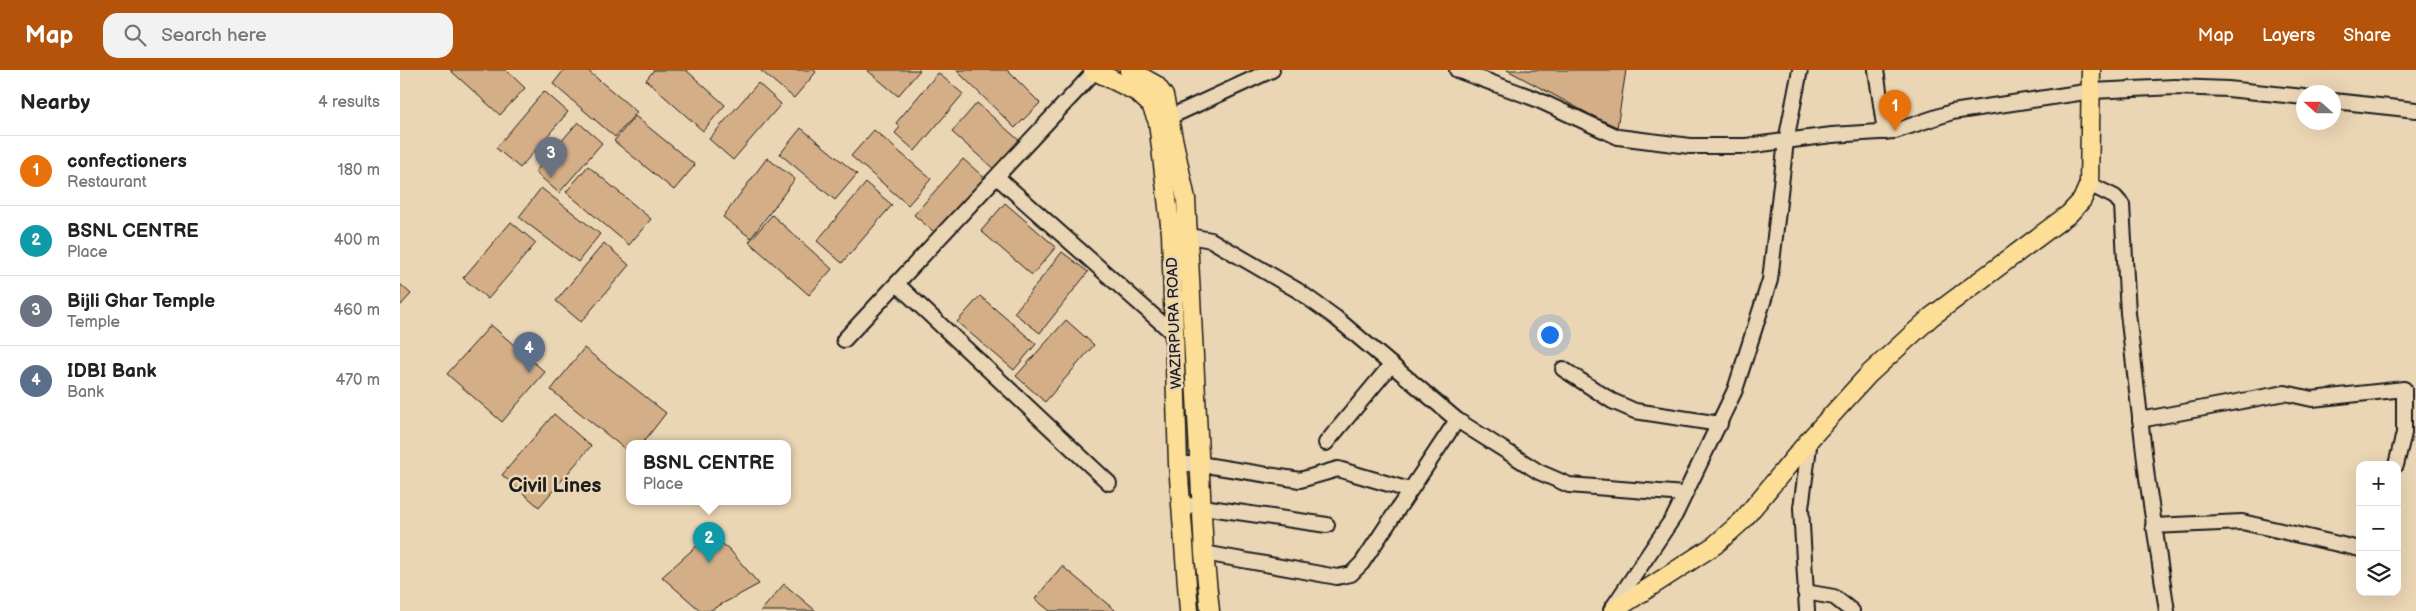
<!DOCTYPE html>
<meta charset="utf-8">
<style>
:root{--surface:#fff;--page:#f2f2f2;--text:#222;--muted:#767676;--line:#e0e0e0;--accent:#b45309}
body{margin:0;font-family:"Balsamiq Sans",sans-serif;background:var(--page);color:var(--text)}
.controls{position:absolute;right:15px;bottom:15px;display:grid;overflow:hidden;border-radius:10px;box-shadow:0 5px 20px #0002}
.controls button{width:45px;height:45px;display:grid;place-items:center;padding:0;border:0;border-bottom:1px solid var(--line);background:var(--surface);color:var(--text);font:25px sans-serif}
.compass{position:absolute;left:1896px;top:15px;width:45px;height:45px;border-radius:50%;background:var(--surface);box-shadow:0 5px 20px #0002;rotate:291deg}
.you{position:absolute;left:1149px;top:264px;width:18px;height:18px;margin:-12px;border:4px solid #fff;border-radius:50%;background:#1a73e8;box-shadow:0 0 0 8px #1a73e833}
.badge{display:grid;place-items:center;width:32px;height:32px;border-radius:50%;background:var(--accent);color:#fff;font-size:16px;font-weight:700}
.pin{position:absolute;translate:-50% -41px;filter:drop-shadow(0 1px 2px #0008)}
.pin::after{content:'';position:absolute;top:26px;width:18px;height:15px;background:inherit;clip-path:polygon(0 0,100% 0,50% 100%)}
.popup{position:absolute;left:226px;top:370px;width:165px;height:65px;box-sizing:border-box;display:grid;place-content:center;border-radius:10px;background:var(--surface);filter:drop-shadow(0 1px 4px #0005);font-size:16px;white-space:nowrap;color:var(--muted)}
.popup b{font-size:19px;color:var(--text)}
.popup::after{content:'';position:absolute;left:50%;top:100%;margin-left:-10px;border:10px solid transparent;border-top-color:var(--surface)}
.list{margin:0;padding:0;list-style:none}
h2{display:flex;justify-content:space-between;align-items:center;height:65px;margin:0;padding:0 20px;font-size:21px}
h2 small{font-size:16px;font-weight:400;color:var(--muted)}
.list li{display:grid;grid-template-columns:32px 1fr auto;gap:15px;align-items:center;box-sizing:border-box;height:70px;padding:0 20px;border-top:1px solid var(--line)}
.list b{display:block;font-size:19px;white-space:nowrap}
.list p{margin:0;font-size:16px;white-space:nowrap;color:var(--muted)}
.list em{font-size:16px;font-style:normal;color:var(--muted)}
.icon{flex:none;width:28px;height:28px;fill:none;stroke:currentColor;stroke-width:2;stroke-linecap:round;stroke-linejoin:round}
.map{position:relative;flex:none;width:2016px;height:541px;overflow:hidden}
header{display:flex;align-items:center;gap:30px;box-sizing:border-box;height:70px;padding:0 25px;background:var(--accent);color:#fff}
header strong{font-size:24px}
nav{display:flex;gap:28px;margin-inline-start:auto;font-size:18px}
.search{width:350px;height:45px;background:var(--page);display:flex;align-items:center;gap:12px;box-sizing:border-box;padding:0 18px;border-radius:15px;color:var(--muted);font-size:19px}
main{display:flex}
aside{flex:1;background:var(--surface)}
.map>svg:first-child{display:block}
.building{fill:#d4ae86;stroke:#1c1c1c}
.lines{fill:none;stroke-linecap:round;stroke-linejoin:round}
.minor-casing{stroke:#1c1c1c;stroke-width:18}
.major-casing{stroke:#1c1c1c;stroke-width:21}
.minor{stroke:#ead5b4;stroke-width:14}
.major{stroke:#fcde96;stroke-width:18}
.labels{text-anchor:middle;stroke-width:5;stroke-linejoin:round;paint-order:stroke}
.street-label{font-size:15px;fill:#1c1c1c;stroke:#ead5b4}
.district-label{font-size:20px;font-weight:bold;fill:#1c1c1c;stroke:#ead5b4}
</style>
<header>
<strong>Map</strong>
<div class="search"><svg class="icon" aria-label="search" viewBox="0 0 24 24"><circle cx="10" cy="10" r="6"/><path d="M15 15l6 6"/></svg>Search here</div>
<nav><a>Map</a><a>Layers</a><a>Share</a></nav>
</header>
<main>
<aside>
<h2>Nearby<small>4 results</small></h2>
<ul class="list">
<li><span class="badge" style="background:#e8710a">1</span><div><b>confectioners</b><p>Restaurant</p></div><em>180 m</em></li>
<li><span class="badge" style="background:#0f9aa8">2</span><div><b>BSNL CENTRE</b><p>Place</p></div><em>400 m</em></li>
<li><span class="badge" style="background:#6b7280">3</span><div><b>Bijli Ghar Temple</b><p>Temple</p></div><em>460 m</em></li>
<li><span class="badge" style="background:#5c6f8a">4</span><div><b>IDBI Bank</b><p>Bank</p></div><em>470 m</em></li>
</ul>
</aside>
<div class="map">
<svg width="2016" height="541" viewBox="0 0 2016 541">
<rect width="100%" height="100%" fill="#ead5b4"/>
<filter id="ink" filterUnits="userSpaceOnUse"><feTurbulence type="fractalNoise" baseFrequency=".02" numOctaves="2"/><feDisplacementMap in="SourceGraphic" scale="10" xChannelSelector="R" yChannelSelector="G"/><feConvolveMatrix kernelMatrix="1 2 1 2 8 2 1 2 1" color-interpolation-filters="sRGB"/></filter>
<g filter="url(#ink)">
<!-- building -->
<g class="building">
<path d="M50,0H106L125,18L100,45Z"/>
<path d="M164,0H187L237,42L215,67L153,14Z"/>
<path d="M254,0H286L325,35L303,61L246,10Z"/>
<path d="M360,0H414L416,2L394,28Z"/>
<path d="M467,0H520L498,26Z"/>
<path d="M556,0H607L640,33L615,58Z"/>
<path d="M1107,0H1226L1217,58L1191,45Z"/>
<path d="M538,3L563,24L515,81L495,63L500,57L496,53Z"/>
<path d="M358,13L381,34L333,90L309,69Z"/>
<path d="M144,21L168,42L120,98L96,78Z"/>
<path d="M577,33L622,73L597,102L552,62Z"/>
<path d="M235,46L295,95L274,120L214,71Z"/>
<path d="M178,52L202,73L159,123L135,102Z"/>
<path d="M401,58L457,104L435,130L380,84Z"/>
<path d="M474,60L531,109L508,135L451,86Z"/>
<path d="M367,88L395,109L351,168L323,147Z"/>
<path d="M563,89L587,110L539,166L514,145Z"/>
<path d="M188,96L251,149L229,175L166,122Z"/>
<path d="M466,113L492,135L442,193L417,171Z"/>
<path d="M141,118L200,164L178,192L119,147Z"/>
<path d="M605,133L656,177L632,205L581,161Z"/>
<path d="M372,145L432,199L409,225L349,172Z"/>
<path d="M111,152L136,173L88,229L63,208Z"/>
<path d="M204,173L229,195L181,252L156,231Z"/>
<path d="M662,182L688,202L640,263L614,243Z"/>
<path d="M0,214L11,224L0,236Z"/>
<path d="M580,226L636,274L614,300L557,252Z"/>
<path d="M666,250L694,275L645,332L616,306Z"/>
<path d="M91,255L145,302L102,352L47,304Z"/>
<path d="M184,278L266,343L242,374H230V383L151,320Z"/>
<path d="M154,344L191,376L139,437L102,405Z"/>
<path d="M310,464L329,479L359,514L309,541H301L262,507Z"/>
<path d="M662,496L716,541H650L635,529Z"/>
<path d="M384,514L416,541H361Z"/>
</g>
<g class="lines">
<!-- minor casing -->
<g class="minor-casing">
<g id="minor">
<path d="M1057,0L1136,29L1218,67L1290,76H1346L1432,65L1495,61L1552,42L1692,21L1775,17L1828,19L1904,27"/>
<path d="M1476,0L1485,62"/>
<path d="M1934,31L2016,40"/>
<path d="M761,51L872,0"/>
<path d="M597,107L774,264"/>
<path d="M1689,114L1715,127L1722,135L1728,243L1747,408L1767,541"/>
<path d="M779,164L811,170L897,220L936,248L1057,350L1139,402L1169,415L1285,424"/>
<path d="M497,214L709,413"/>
<path d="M444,270L695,1"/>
<path d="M1163,299L1212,331L1235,341L1320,354"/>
<path d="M1740,350L1885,323L1912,329L2004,319V363L1996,395"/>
<path d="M926,373L991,295"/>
<path d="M778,394H799L900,410L938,399L1009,420"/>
<path d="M782,434L927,455"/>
<path d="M1753,456L1842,452L1960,479"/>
<path d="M804,483L937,507L951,504L962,493L1057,350"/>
<path d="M1405,522L1434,527L1452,541"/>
<path d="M1211,540L1275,445L1335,320L1370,210L1386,71L1400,0"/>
<path d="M1407,541L1401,438L1410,369"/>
</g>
</g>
<!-- major casing -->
<g class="major-casing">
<g id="major">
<path d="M693,0L737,22L751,35L758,52L771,163L778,394L789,541"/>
<path d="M729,0L756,15L764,26L786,129L804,483L810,541"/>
<path d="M1213,541L1315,475L1342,451L1410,369L1469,304L1531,247L1669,144L1682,130L1689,114L1691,0"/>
</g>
</g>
<!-- minor -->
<use href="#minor" class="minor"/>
<!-- major -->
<use href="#major" class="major"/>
</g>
</g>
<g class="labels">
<!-- street labels -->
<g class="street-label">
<text transform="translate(774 253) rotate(-92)" y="5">WAZIRPURA ROAD</text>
</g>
<!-- district labels -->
<g class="district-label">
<text x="155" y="422">Civil Lines</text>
</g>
</g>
</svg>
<div class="controls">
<button>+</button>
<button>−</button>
<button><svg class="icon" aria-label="layers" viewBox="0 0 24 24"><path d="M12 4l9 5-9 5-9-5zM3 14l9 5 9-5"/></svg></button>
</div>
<svg class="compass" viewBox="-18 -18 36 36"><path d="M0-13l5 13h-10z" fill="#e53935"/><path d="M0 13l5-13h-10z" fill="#767676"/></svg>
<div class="you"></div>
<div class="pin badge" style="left:1495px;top:61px;background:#e8710a">1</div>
<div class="pin badge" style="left:309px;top:493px;background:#0f9aa8">2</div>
<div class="popup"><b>BSNL CENTRE</b>Place</div>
<div class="pin badge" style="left:151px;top:108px;background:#6b7280">3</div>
<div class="pin badge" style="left:129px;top:303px;background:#5c6f8a">4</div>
</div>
</main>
